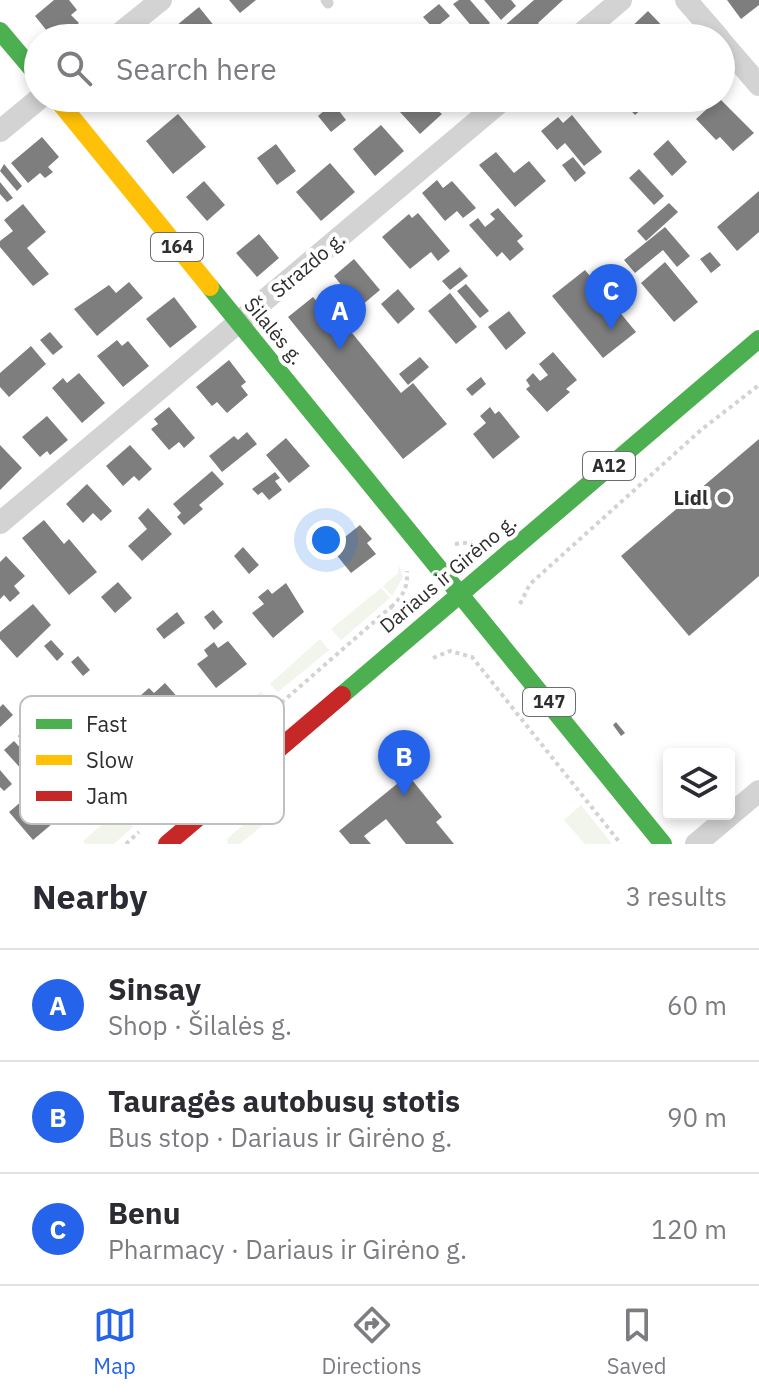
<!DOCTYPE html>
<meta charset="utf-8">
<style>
:root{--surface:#fff;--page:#f2f2f3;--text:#2b2b33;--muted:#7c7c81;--line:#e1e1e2;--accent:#2563eb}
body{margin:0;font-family:"IBM Plex Sans",sans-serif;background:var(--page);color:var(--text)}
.controls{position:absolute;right:24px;bottom:24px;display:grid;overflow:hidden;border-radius:8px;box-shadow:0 4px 12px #0003}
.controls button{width:72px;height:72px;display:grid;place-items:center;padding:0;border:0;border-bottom:2px solid var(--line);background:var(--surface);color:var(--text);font:40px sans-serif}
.you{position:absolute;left:326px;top:540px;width:28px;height:28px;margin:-20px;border:6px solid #fff;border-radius:50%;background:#1a73e8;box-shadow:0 0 0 12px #1a73e833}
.badge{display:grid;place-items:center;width:52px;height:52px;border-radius:50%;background:var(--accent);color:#fff;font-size:26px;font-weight:700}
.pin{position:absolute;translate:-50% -66px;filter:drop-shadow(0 2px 4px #0008)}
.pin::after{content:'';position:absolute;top:42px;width:28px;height:24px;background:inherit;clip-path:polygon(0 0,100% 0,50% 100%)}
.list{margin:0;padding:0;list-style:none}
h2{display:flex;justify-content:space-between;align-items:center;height:104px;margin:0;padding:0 32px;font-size:34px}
h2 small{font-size:26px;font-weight:400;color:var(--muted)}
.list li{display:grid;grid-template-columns:52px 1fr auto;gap:24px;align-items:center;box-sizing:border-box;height:112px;padding:0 32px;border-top:2px solid var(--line)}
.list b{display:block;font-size:30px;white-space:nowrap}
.list p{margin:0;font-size:26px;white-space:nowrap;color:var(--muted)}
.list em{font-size:26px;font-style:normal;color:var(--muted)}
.icon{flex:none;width:44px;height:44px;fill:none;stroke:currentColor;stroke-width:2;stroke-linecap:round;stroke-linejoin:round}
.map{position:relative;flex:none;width:759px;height:844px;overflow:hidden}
.search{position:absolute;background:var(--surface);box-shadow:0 4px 12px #0003;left:24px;right:24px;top:24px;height:88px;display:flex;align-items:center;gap:20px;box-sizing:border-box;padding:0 28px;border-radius:44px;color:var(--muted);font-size:30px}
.sheet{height:440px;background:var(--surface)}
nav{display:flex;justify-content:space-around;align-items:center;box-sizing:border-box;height:112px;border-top:2px solid var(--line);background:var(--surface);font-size:22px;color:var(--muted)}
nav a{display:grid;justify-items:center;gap:4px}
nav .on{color:var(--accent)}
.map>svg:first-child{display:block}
.green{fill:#f2f5eb}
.building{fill:#7e7e7e}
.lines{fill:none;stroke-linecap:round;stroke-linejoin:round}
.path{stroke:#d3d3d3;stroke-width:4;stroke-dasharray:4 4;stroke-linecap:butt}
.lane{stroke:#d3d3d3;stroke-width:11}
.street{stroke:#d3d3d3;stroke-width:22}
.fast{stroke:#4caf50;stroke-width:18}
.slow{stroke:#ffc107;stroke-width:18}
.jam{stroke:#c62828;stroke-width:18}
.poi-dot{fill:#777;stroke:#fff;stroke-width:3}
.labels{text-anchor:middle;stroke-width:8;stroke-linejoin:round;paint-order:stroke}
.shield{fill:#fff;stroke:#6d6d6d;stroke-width:2}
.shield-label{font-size:18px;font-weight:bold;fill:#2e2e2e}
.street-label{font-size:20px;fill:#2e2e2e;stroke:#fff}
.poi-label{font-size:20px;font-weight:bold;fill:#2e2e2e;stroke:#fff;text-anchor:end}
.key{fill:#fff;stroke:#c0c0c0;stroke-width:2}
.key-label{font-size:22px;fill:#2e2e2e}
</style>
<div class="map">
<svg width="759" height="844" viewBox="0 0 759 844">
<rect width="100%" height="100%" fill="#fff"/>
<!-- green -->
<g class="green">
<path d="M399,565L403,577L392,596L383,586L398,573Z"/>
<path d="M381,588L390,598L341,640L331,629Z"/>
<path d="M320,639L329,650L278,692L270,684Z"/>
<path d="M261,691L269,700L243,723L235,714Z"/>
<path d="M581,805L612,844H585L564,820Z"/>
<path d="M118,811L133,827L114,844H86L83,841Z"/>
<path d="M254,815L263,825L240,844H228L227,839Z"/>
</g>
<!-- building -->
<g class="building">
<path d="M54,0H69L77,10L71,15L79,23L61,38H48L44,33L47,31L35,16Z"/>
<path d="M229,0H256L240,13Z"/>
<path d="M459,0H470L490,23L478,34L453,4Z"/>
<path d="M484,0H511L516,6L501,20Z"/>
<path d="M534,0H563L538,23L549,35L513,38L503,27Z"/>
<path d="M727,0H759V5L741,19Z"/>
<path d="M439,4L450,16L434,29L423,17Z"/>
<path d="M199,7L215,27L207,38H177L171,30Z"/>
<path d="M648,11L669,33L664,38H632L626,32Z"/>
<path d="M393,98H448L436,109L442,114L420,134L390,101Z"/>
<path d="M623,98H654L635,115L621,100Z"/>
<path d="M719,98L754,133L733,151L720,137L716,140L696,119Z"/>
<path d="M333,103L346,120L331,132L318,116Z"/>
<path d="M178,114L206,147L173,174L146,141Z"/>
<path d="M572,115L602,152L584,166L565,143L557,150L541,131L558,117L563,123Z"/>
<path d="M381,125L404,151L375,176L353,149Z"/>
<path d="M42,137L59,157L48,167L53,172L45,178L40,173L28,183L11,163Z"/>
<path d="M668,140L687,162L672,176L653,154Z"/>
<path d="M276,144L296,171L277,185L257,158Z"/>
<path d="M496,152L514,173L529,161L546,181L515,207L479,165Z"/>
<path d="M573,157L586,173L575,182L562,165Z"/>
<path d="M330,163L355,192L321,221L296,192Z"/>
<path d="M4,164L22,186L17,191L0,171Z"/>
<path d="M639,169L664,196L654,205L629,178Z"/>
<path d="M437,180L443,188L452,181L476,208L463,218L457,211L445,221L422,193Z"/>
<path d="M204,181L225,205L207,221L186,197Z"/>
<path d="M0,182L13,198L7,202L0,194Z"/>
<path d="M759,191V232L737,251L717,227Z"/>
<path d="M669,203L678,212L646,241L637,231Z"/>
<path d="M23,204L46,232L27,248L49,274L33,286L0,247V241L13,231L4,220Z"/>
<path d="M498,208L523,236L517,241L524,249L510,261L502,252L497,257L469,225L478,218L485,227L495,219L490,214Z"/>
<path d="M418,213L450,251L438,261L431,252L410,269L382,237L409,214L412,218Z"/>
<path d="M665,227L690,256L677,267L663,250L635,273L624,260Z"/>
<path d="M259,234L279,258L257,277L236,253Z"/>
<path d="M710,252L721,265L711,273L700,259Z"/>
<path d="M354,259L380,290L356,310L346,299L350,296L334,276Z"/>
<path d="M665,262L698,302L674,322L641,283Z"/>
<path d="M614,265L628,282L617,292L602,274Z"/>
<path d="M460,267L468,276L450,290L442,281Z"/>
<path d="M585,270L636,332L603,358L552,296Z"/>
<path d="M129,282L143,298L97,336L74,309L109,285L116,293Z"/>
<path d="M466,284L489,311L480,318L457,291Z"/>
<path d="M398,289L415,309L398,324L381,304Z"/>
<path d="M450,293L477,327L456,344L428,311Z"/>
<path d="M174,297L197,327L170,348L146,319Z"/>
<path d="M313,297L324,310L330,306L401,393L413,383L447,424L403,459L288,317Z"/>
<path d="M509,311L526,333L506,350L488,327Z"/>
<path d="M50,332L63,347L53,355L40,340Z"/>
<path d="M117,340L122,346L128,341L149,366L123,387L97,356Z"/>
<path d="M31,346L46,364L9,397L0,387V373Z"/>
<path d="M553,352L577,380L566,389L570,392L547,412L526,389L530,386L526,380L533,373L540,381L548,375L539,364Z"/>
<path d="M420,357L429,367L408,385L399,374Z"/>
<path d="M229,360L246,382L241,386L248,395L227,413L217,402L212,406L196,387Z"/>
<path d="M79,373L105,403L82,423L52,388L63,378L67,383Z"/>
<path d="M481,377L486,384L472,396L466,389Z"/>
<path d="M169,407L195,438L184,448L179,442L169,450L151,429L158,424L154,419Z"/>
<path d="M490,407L495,414L499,411L520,437L493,459L473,434L486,423L480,416Z"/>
<path d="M47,416L68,440L50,455L47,451L40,457L22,437Z"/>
<path d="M247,432L257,444L222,472L209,456L234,436L238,440Z"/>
<path d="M286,438L310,466L289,483L266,455Z"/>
<path d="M759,439V576L689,636L621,556Z"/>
<path d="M0,445L22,468L0,490Z"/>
<path d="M130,445L152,469L139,481L134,476L123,486L106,466Z"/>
<path d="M212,471L224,484L199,505L203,509L184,525L177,517L181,513L173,504Z"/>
<path d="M275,472L280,478L275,481L282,490L269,500L262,492L258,495L252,489Z"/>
<path d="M87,484L112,511L101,521L93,513L83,523L66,504Z"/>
<path d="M148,508L172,534L142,561L128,546L147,529L138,518Z"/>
<path d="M44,520L64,544L69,539L97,572L69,595L22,538Z"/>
<path d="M360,525L372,539L367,543L376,554L351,573L331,548Z"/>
<path d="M243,547L259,565L249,574L234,556Z"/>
<path d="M6,556L25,576L14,586L20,593L10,602L4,595L0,599V562Z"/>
<path d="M118,582L132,598L115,613L101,597Z"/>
<path d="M286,583L304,612L273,638L252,613L264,604L258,597L268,589L272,594Z"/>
<path d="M33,604L51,625L17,658L0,639V632Z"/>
<path d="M213,610L223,622L214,630L204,617Z"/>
<path d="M177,612L185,623L164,639L156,629Z"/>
<path d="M51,640L64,654L57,661L44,646Z"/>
<path d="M228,641L247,664L216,688L197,664L208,656L204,650L214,642L218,648Z"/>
<path d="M78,656L90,670L83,676L71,662Z"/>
<path d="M165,683L188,709L166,728L171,733L161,742L133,709L143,700L140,696L149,688L154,693Z"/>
<path d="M3,704L13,715L0,727V707Z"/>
<path d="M616,722L625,733L621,736L613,725Z"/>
<path d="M32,723L52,747L38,759L18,736Z"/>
<path d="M14,741L34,763L24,772L4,750Z"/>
<path d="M0,770L12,784L4,791L0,787Z"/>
<path d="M408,775L442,817L436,822L454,844H406L386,819L364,836L371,844H350L339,831Z"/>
<path d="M35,790L59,818L33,840L9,812Z"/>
</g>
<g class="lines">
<!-- path -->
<g class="path">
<path d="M455,544L473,542"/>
<path d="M520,604L530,584L701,430L759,385"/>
<path d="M391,607C403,596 408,588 407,571"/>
<path d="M433,658L450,651L472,657L621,844"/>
<path d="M209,766L391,607L394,611"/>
<path d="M126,844L139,832"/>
</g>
<!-- lane -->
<path class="lane" d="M326,0L328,3"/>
<!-- street -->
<g class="street">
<path d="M686,0L719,38"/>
<path d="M114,38L161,0"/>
<path d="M576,38L621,0"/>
<path d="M721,41L759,85"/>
<path d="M0,131L40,98"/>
<path d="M0,523L505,98"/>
<path d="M696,844L759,791"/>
</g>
<!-- fast -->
<g class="fast">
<path d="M0,31L38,76"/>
<path d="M210,287L663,844"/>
<path d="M342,695L759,339"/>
</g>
<!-- slow -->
<path class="slow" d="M56,98L210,287"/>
<!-- jam -->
<path class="jam" d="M167,844L342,695"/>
</g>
<!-- markers -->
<circle class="poi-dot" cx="724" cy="498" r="8"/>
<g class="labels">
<!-- shield labels -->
<g class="shield">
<rect x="151" y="233" width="52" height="28" rx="6"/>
<rect x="583" y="452" width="52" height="28" rx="6"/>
<rect x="523" y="688" width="52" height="28" rx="6"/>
</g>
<g class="shield-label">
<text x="177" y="253">164</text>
<text x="609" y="472">A12</text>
<text x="549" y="708">147</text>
</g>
<!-- street labels -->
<g class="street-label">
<text transform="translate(308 265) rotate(-40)" y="7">Strazdo g.</text>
<text transform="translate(274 331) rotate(50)" y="7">Šilalės g.</text>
<text transform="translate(448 574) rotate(-40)" y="7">Dariaus ir Girėno g.</text>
</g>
<!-- poi labels -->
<g class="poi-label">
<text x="708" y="505">Lidl</text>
</g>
</g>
<!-- legend -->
<rect x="20" y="696" width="264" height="128" rx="12" class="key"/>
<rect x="36" y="719" width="36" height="10" fill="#4caf50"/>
<rect x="36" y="755" width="36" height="10" fill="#ffc107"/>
<rect x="36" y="791" width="36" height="10" fill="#c62828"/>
<g class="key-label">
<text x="86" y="732">Fast</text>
<text x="86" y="768">Slow</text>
<text x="86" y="804">Jam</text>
</g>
</svg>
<div class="controls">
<button><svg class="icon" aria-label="layers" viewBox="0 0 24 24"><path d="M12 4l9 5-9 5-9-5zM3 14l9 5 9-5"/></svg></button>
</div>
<div class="you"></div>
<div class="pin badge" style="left:340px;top:350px">A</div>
<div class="pin badge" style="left:404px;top:796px">B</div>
<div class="pin badge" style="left:611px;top:330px">C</div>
<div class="search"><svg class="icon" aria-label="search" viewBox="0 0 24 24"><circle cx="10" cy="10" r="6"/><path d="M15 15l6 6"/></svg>Search here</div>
</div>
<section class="sheet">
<h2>Nearby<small>3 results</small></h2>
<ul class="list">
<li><span class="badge">A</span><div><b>Sinsay</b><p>Shop · Šilalės g.</p></div><em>60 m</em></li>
<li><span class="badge">B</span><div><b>Tauragės autobusų stotis</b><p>Bus stop · Dariaus ir Girėno g.</p></div><em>90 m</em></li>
<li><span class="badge">C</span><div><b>Benu</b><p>Pharmacy · Dariaus ir Girėno g.</p></div><em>120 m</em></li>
</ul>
</section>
<nav>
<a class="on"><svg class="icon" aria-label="map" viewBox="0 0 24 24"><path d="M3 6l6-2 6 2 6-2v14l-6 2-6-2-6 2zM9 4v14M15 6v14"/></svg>Map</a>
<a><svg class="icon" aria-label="directions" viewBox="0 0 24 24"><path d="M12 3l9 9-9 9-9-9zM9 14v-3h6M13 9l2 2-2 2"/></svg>Directions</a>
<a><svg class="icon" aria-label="saved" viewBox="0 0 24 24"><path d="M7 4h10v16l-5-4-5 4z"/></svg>Saved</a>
</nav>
